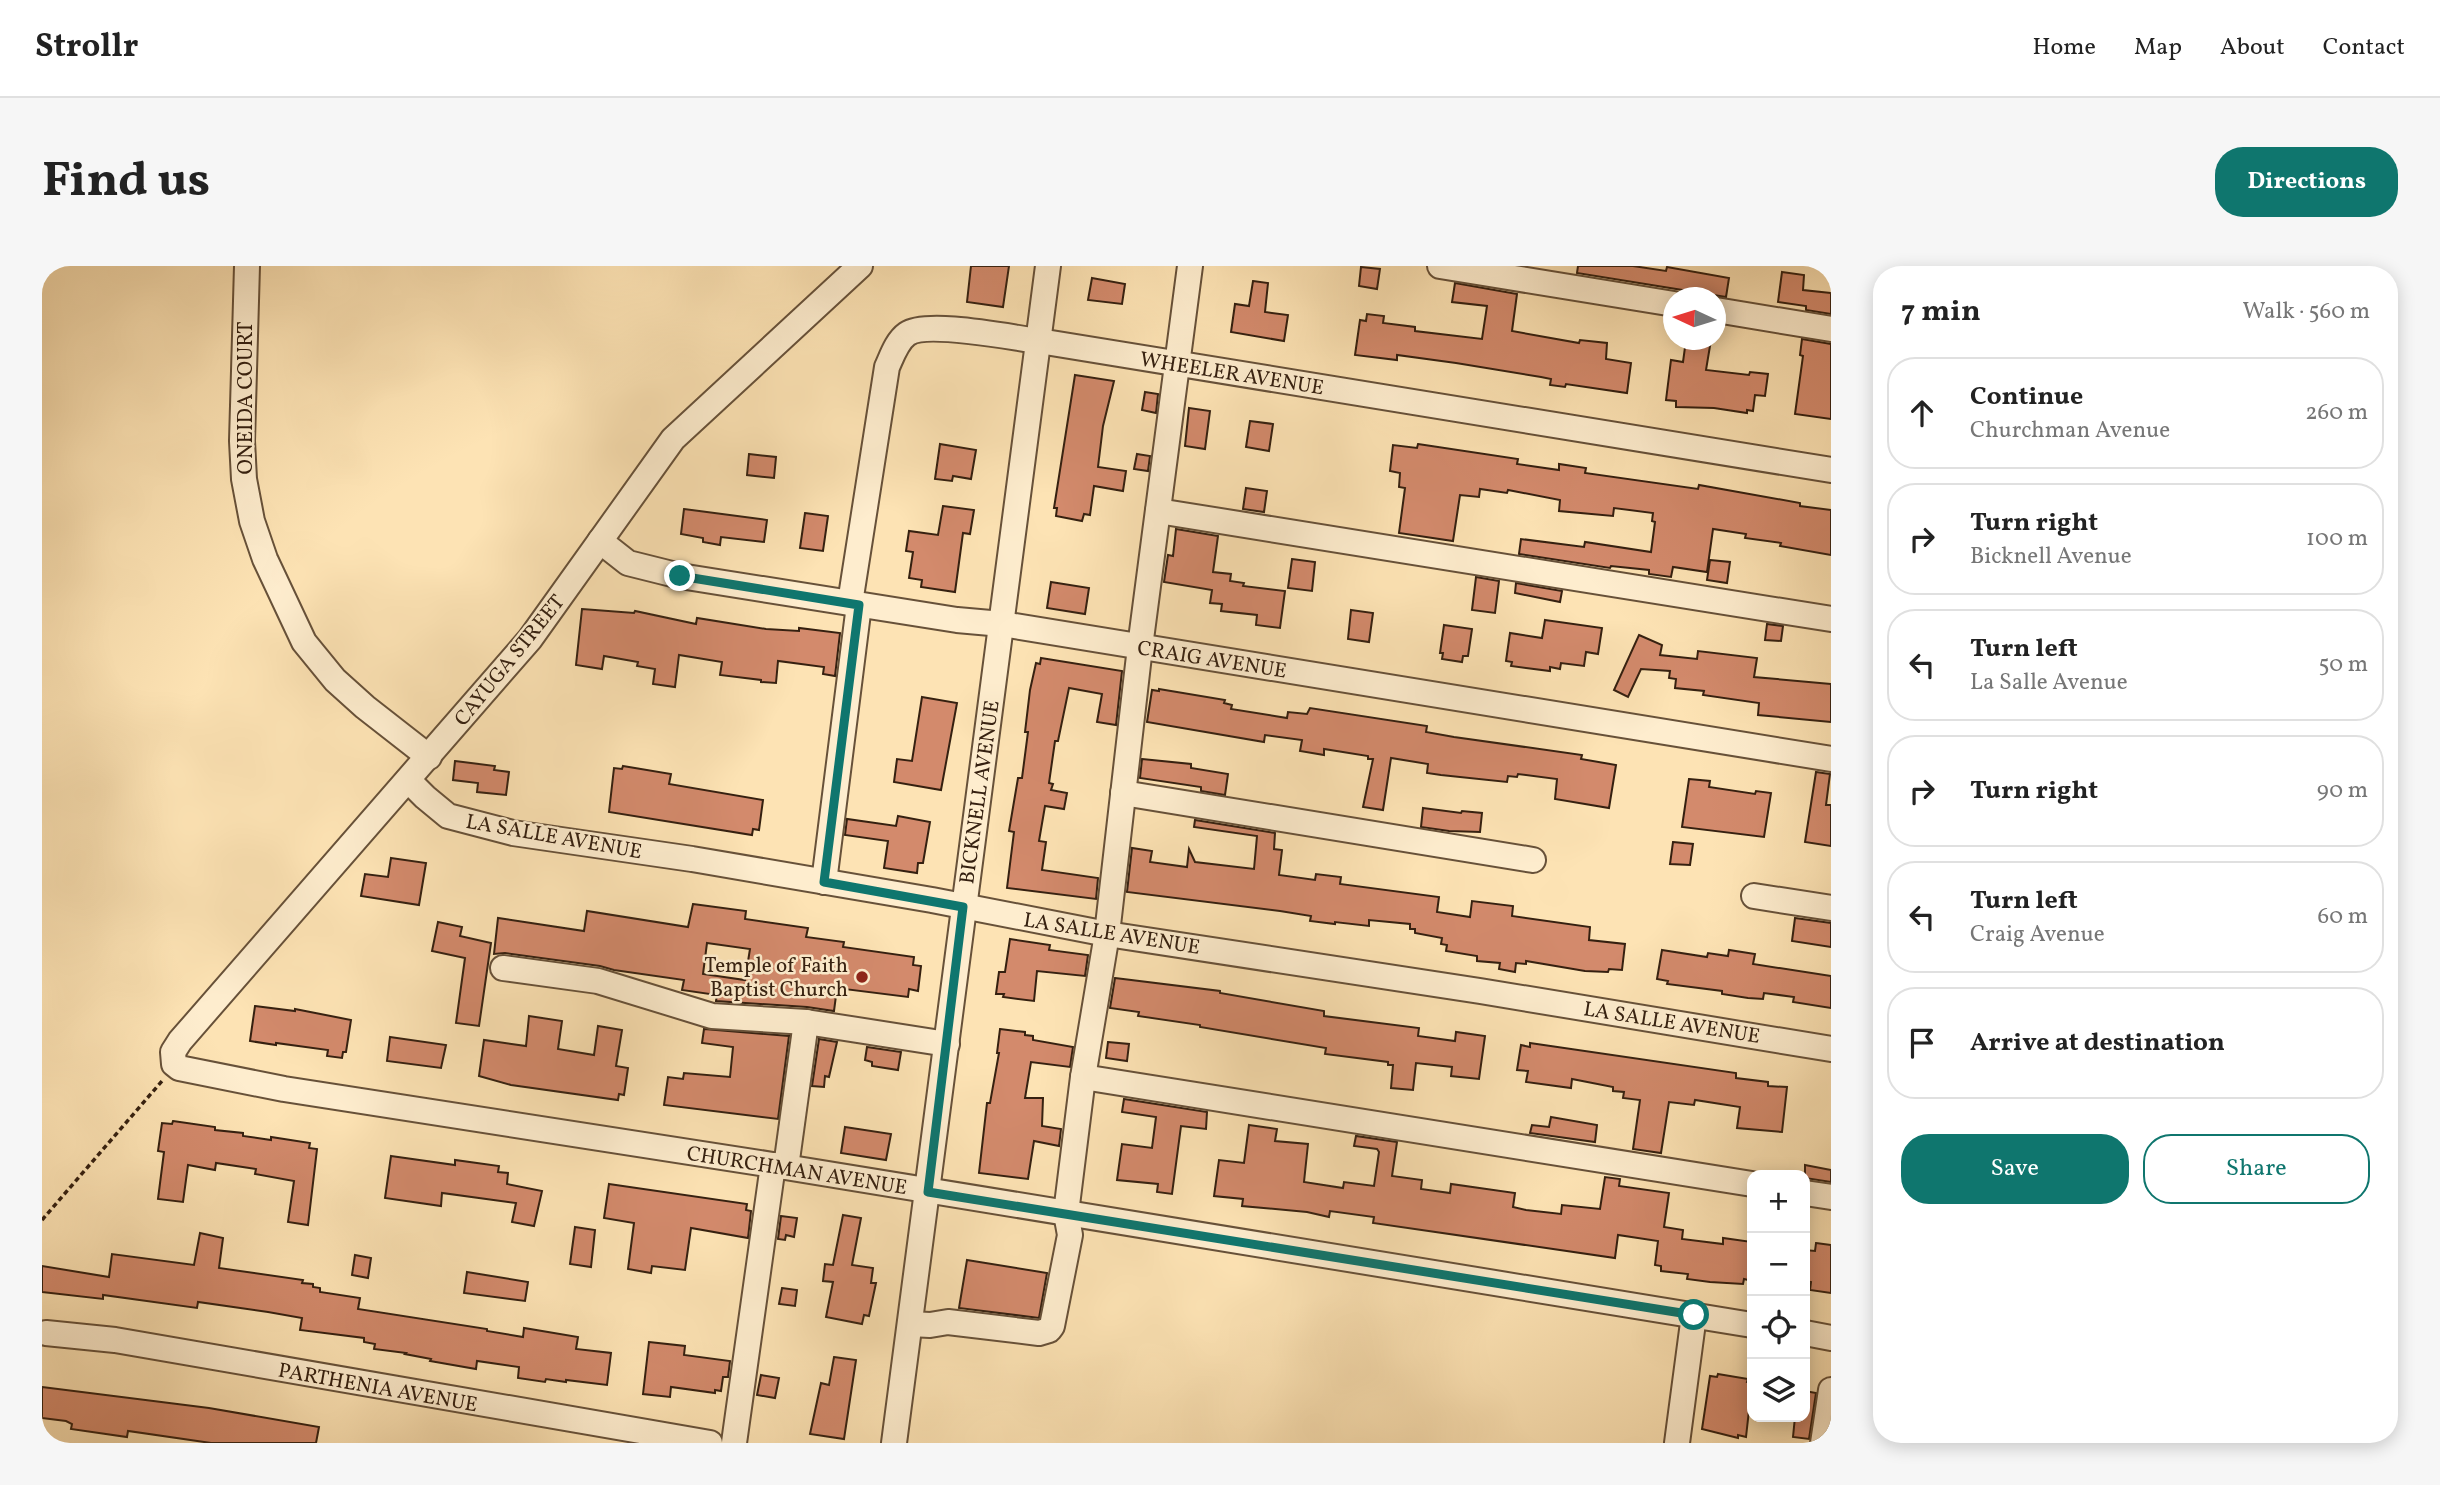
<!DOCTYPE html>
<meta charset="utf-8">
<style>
:root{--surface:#fff;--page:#f6f6f6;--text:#222;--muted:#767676;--line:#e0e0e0;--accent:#0f766e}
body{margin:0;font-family:Vollkorn,serif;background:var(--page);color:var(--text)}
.controls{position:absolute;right:21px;bottom:21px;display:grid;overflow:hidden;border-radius:14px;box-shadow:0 4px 18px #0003}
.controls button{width:63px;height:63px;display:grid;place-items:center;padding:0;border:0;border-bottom:2px solid var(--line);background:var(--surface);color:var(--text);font:35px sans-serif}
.compass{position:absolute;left:1621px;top:21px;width:63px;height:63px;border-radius:50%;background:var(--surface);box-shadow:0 4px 18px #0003;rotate:274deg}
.stop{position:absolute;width:21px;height:21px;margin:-16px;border:5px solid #0f766e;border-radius:50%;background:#fff}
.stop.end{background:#0f766e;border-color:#fff;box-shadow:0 2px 7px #0008}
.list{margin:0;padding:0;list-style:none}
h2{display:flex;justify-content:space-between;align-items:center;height:91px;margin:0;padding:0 28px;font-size:30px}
h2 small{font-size:23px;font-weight:400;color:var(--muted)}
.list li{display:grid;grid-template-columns:46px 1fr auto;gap:21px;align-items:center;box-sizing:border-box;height:112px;margin:0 14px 14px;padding:0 14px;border:2px solid var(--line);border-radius:28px}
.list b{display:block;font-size:26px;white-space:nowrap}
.list p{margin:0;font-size:23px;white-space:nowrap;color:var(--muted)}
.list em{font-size:23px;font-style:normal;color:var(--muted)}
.actions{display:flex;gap:14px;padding:21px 28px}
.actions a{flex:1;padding:16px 0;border:2px solid var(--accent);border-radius:28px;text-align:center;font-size:24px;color:var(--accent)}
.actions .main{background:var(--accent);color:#fff}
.icon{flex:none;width:38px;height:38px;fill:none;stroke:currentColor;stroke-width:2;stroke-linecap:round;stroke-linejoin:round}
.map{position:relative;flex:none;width:1789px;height:1177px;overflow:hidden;border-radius:28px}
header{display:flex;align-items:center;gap:42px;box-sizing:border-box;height:98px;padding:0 35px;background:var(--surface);border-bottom:2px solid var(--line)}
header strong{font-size:33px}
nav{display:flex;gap:38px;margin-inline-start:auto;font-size:24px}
.intro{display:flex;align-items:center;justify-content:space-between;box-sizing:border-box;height:168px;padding:0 42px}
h1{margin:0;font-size:49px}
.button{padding:18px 32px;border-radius:28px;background:var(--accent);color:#fff;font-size:24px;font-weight:700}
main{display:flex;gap:42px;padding:0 42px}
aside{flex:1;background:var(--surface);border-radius:28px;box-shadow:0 4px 18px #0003}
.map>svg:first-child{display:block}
.building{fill:#d38a6c;stroke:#352010;stroke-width:2;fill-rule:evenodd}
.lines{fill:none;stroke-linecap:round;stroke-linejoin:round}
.minor-casing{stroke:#675139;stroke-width:28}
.path{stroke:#352010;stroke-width:3.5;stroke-dasharray:5 3.5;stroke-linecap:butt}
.minor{stroke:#feedce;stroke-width:24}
.route{stroke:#0f766e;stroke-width:9}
.poi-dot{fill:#8f2418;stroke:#feedce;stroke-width:2.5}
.labels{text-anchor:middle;stroke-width:5;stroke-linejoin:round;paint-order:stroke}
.street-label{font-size:21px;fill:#352010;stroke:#feedce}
.poi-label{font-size:21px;fill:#352010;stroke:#feedce;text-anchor:end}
</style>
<header>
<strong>Strollr</strong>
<nav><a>Home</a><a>Map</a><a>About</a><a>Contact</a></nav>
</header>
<div class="intro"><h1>Find us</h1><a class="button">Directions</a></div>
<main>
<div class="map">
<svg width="1789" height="1177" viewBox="0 0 1789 1177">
<rect width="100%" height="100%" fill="#fde3b4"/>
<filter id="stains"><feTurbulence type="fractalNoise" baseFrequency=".00286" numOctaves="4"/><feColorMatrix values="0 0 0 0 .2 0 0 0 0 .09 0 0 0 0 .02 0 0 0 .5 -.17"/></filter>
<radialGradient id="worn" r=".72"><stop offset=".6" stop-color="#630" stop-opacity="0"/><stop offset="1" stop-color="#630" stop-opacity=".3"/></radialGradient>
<!-- building -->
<g class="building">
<path d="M929,0H967L961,41L925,36Z"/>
<path d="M1536,0H1591L1624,5L1625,1L1687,12L1684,31L1535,7Z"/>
<path d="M1319,1L1338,3L1335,23L1317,20Z"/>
<path d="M1740,6L1762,9L1761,24L1789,27V48L1764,44V40L1736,36Z"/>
<path d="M1050,12L1083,18L1080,38L1046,34Z"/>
<path d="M1211,15L1226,17L1223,46L1246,49L1242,75L1189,66L1193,38L1207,40Z"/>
<path d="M1413,17L1475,28L1470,65L1537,77L1538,74L1565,77L1564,93L1589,97L1585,127L1524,118L1523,121L1508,119L1509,113L1499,111L1414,97L1355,89V94L1313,89L1318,54L1324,55L1325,48L1342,50L1341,57L1373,61V65L1440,73L1445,40L1410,36Z"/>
<path d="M1760,73L1789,78V153L1753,148L1761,90L1758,89Z"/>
<path d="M1644,74H1669L1664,104L1707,109L1708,106L1726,108L1723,130L1713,129L1711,145L1705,144V147L1672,142L1634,141V135L1624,134L1629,94L1641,96Z"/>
<path d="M1033,109L1072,115L1061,160L1056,201L1084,205L1081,225L1052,220L1048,249L1042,248L1040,255L1014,250L1015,242H1012Z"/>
<path d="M1103,126L1116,128L1114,147L1100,144Z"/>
<path d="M1147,142L1168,145L1163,183L1143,180Z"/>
<path d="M1208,155L1231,158L1227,185L1204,181Z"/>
<path d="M898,178L934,184L929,213L911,210L910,215L893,213Z"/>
<path d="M1376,178L1476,193L1475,198L1517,204V198L1544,202L1543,207L1656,223L1657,219L1758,237V240L1789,244V289L1738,280L1739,277L1703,272L1704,268L1671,263L1665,306L1631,301L1629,311L1607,308V304L1569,300L1568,302L1477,288L1479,273L1542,281L1543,276L1609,286L1613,256L1610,255L1611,247L1572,242L1571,250L1517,245L1518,234L1466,224L1465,227L1438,223L1437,231L1418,229L1411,275L1357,267L1363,222L1357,221L1358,207L1348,205L1351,179L1375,182Z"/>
<path d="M707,188L734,191L732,212L705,209Z"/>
<path d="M1095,188L1108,190L1106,205L1092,203Z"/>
<path d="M1204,222L1225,225L1222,246L1201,243Z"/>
<path d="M901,240L932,244L928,268L921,267L913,326L879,321L880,314L867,312L871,286L864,285L867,265L896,269Z"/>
<path d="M642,243L725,254L722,276L679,271L678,279L661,276V272L639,268Z"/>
<path d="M763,247L786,250L781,285L758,282Z"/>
<path d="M1134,263L1176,270L1171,306L1189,308L1188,315L1202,317L1201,320L1243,325L1238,362L1214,359L1215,349L1179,345L1180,338L1168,337L1170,324L1122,316L1126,289L1131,290Z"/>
<path d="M1250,293L1273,296L1270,325L1246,322Z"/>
<path d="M1668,294L1688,296L1685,317L1665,314Z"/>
<path d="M1434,311L1457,315L1453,347L1430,344Z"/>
<path d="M1009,316L1047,322L1043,348L1005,342Z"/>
<path d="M1474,317L1520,325L1518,336L1473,327Z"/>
<path d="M540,343L592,347L593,345L654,358L655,352L724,363L757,365V362L798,367L793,410L781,408L782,401L736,395L734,417L719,416V414L678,409L680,396L637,389L633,421L611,418L613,403L595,400L596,396L562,390L560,403L534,399Z"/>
<path d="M1309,344L1331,347L1327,376L1306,373Z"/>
<path d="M1503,354L1560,362L1556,388L1544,386L1542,400L1519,397L1518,403L1508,401V405L1469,400L1470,396L1464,395L1468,367L1500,372Z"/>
<path d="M1725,358L1741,360L1739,375L1723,374Z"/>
<path d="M1402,359L1430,363L1426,390H1421L1420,396L1400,393L1401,387H1398Z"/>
<path d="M1597,369L1620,379L1618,389L1655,393L1656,385L1715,392L1712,411L1789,418V456L1716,449L1717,437L1661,429L1662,425L1633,422L1634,413L1627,412L1628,405L1599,403L1586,431L1572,424Z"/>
<path d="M999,392L1080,405L1074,459L1055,456L1060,428L1027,422L1016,475H1013L1007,517L1011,518L1009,524L1025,527L1022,543L1003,540L997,575L1004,576L1000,604L1056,612L1054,633L965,622L972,566L967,565L976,512H980L986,466H983L988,424L994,397L998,398Z"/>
<path d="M1117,423L1183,434L1182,437L1190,439L1189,443L1245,452L1246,446L1265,448L1268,442L1385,460L1384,466L1412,471L1540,489L1539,493L1574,499L1567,542L1513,533L1515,513L1476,508L1475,511L1466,510L1465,516L1399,509L1385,507L1386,498L1349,492L1341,544L1321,541L1331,493H1326V490L1282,483V489L1258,485L1260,474L1223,469L1222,476L1105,456L1110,424L1117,425Z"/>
<path d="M880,431L915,437L899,524L852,516L855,493L870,495Z"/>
<path d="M1100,493L1149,498V502L1186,508L1183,529L1159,525V521L1098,512Z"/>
<path d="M413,495L453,500L452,504L467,506L464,529L435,526L436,517L411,514Z"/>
<path d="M581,500L629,508L627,518L721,534L717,564L711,563L710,569L567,546L572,502L580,503Z"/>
<path d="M1774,506L1788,508L1784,539H1789V580L1763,576Z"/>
<path d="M1647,513L1668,515L1667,521L1713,528L1714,525L1729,527L1722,571L1640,561Z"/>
<path d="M1381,542L1419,547L1420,545L1440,547L1438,566L1407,565L1379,561Z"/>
<path d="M856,550L888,556L881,597H876L875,607L842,602L846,575L803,569L805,553L854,560Z"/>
<path d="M1153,554L1233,567L1232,583L1240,584L1237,609L1273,614L1274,608L1299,611L1298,618L1397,631L1395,646L1428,651L1430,635L1471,640L1470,650L1548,661L1547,674L1583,678L1580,704L1567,703L1566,706L1543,705L1484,695V698L1474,697L1473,706L1457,703L1458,697L1435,695V690L1404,685L1405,679L1399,678L1400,672L1373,667V663H1368V658L1327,654V660L1293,656V658L1268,655L1269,650L1238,645L1085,626L1090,582L1110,585L1108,596L1145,601L1147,583L1153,596L1212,603L1215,570L1152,561Z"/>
<path d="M1631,576L1651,578L1648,599L1628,598Z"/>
<path d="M349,592L384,597L377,639L319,630L323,608L346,611Z"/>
<path d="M651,638L704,645L703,653L766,662L764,671L802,676L801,681L872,691L871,699L879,700L876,725L867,723L866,731L795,722L792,745L765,741L674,735L675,729L640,724L642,714L572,704L558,700L463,687L452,688L456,652L542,665L545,645L646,661ZM665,677L708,683L703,714L661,708Z"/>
<path d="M1753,652L1789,657V681L1750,675Z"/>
<path d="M396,656L420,661L418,670L449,677L437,760L414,757L423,692L390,685Z"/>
<path d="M968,673L1008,679L1007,684L1046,689L1043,710L995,705L992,735L961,731L962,728H954L957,706H963Z"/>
<path d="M1620,684L1665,691L1666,687L1686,690L1687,684L1713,688L1711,698L1789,710V742L1751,736L1752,731L1722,727L1721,733L1706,732L1680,728V725L1625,718L1626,715L1615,713Z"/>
<path d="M1073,712L1178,725V727L1282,745V750L1377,762L1376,770L1413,775L1414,766L1443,770L1437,813L1409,810L1410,801L1374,797L1371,824L1349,822L1351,799H1346V796L1283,788L1284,782L1158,761V759L1096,750L1097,746L1068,742Z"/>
<path d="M213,740L253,745V743L309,754L304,786H301L300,792L285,790L286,784L234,777V779L208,775Z"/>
<path d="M487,750L520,755L516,783L552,789L556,760L580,764L574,800L586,802L582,829L577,828L576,834L469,819L437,810L442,774L484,780Z"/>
<path d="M662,763L747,770L736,853L622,839L626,811L641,813L642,807L688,811L691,781L660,777Z"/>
<path d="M958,763L983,766V769L991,770V774L1031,781L1028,801L989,796L983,832H1001L1000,860L1019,863L1017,880L992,875L986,913L937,907L945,837H948L957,787H955Z"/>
<path d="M348,771L404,779L399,802L345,795Z"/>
<path d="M777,773L795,776L787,811L783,810L782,821L770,820Z"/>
<path d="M1066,776L1087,778L1085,795L1064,792Z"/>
<path d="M1488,777L1694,807V812L1726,816V820L1745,821L1740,866L1695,862L1698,841L1653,834L1652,839L1627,836L1619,887L1591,883L1598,834L1581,832L1582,826L1571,825V821L1530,813L1529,822L1484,816L1486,805L1475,804L1479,779L1488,781Z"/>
<path d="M825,781L859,786L856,804L830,800V796L823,794Z"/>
<path d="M1082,833L1165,846L1164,863L1139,860L1130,928L1115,926L1116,918L1075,914L1080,878L1110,882L1114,851L1080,846Z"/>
<path d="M1509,851L1555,859L1553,876L1488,867L1490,859L1507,861Z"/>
<path d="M131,855L173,861V864L201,867V870L229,874V871L268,877L267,882L275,883L266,959L246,956L252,915L213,908L214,903L174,897L173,904L146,899L141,936L116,933L122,886L116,885L120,857L130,858Z"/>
<path d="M1207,859L1235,863L1233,875L1266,878L1262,916L1301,922L1302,916L1332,920L1337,886L1335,883L1312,880L1314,870L1355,876L1350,910L1380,914L1379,923L1408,927L1409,918L1473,927L1471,941L1484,944L1519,948L1520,939L1558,943L1563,911L1578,913L1577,920L1627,927L1622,961L1641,964L1640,973L1681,978V972L1710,976V1015L1702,1013L1701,1018L1668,1016L1645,1013L1646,1008L1619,1005V1000L1613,999L1616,975L1576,969L1573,992L1331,957L1332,951L1288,945L1287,951L1265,946L1200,940L1201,933L1172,930L1177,894L1202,897Z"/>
<path d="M803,861L849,868L844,894L799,887Z"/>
<path d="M349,890L413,899V894L457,900L456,906L466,907L465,918L500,925L492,960L470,956L474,937L400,927L399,940L343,932Z"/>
<path d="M1763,899L1789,904V916L1763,912Z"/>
<path d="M567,918L705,938L704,944L709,945L706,972L649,962L643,1004L610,1000L609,1007L586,1003L592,957L562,952Z"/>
<path d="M801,949L819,952L810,999L831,1002L829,1017H834L827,1050L822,1049L820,1058L784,1051L791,1016L781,1015L783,998L791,999Z"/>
<path d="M739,950L755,952L752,971L744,969L743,974L736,973Z"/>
<path d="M533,961L553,964L549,1001L528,998Z"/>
<path d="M158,967L181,972L177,1002L261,1014L260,1017L271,1018V1021L278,1022V1026L318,1032L316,1043L445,1063V1065L481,1071L482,1062L536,1071L534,1083L569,1087L565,1119L524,1114V1116L504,1113L503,1116L476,1112L477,1101L435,1095L434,1103L388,1095L389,1093L363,1088L364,1087L332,1083L333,1078L322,1076V1072L258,1064L260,1052L226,1046L156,1036L155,1042L61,1029V1033L0,1026V1000L67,1011L70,988L152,999Z"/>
<path d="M1774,977L1789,979V1027L1768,1024L1769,1016L1763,1015V984L1773,985Z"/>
<path d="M313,989L329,992L326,1012L310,1009Z"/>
<path d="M925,994L1005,1007L997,1052L917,1042Z"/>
<path d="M425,1006L486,1016L483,1035L422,1027Z"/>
<path d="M740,1022L755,1024L753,1040L737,1038Z"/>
<path d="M607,1076L643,1080L642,1089L688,1095L686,1111H681L679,1125L673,1124V1127L629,1121L628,1131L601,1128Z"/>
<path d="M792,1091L814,1094L802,1173L768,1168L779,1117L787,1119Z"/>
<path d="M1676,1108L1706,1113L1705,1116L1710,1117L1704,1171L1696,1169V1172L1660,1163L1668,1110L1675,1111Z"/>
<path d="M719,1109L737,1112L733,1132L715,1129Z"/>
<path d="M0,1121L167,1142L277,1161L274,1177H169L86,1165L85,1171L29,1163L30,1158L24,1155L0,1152Z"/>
<path d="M1763,1125L1774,1127L1767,1173L1751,1171L1753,1151H1763Z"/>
</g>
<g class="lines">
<!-- minor casing -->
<g class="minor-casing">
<g id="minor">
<path d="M205,0L200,175L202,213L210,255L223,293L262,376L293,414L323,441L387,491"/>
<path d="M818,0L631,173L488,373L138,775L131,786L132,798L137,802L242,823L731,899L1710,1059"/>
<path d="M1398,0L1632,38"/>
<path d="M1674,44L1789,63"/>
<path d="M1116,245L1789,353"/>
<path d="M558,275L586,297L638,310L915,354L960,358L1789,493"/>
<path d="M808,337L845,101C850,90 855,75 865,68C885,54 971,72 997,75L1789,204"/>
<path d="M366,514L383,531L406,550L471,567L650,593L890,634L1065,668L1438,725L1789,783"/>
<path d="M1081,527L1491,594"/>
<path d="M782,616L817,339"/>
<path d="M1712,630L1789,642"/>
<path d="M461,702L556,715L670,750L764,756L905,778"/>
<path d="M1041,811L1710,918"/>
<path d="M744,901L764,756"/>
<path d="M1763,927L1789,931"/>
<path d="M868,1058L888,1059L906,1056L997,1067L1007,1064L1010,1060L1028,969L1024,947L1041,811L1065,668L1098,381L1148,0"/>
<path d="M4,1067L73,1074L668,1177"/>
<path d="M1763,1067L1789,1072"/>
<path d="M692,1177L731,899"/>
<path d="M852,1177L1006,0"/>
<path d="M1635,1177L1652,1049"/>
<path d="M1781,1177L1789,1124"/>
</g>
</g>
<!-- path -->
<path class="path" d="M0,954L120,815"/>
<!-- minor -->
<use href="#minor" class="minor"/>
</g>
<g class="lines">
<!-- route -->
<path class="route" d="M638,310L817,339L782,616L921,641L886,926L1652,1049"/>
</g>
<!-- markers -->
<circle class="poi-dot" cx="820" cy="711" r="7"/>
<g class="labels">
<!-- street labels -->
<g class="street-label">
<text transform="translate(1190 107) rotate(9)" y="7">WHEELER AVENUE</text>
<text transform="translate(203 132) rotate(-90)" y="7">ONEIDA COURT</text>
<text transform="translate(1170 393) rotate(9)" y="7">CRAIG AVENUE</text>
<text transform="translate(467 394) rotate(-51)" y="7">CAYUGA STREET</text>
<text transform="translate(937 526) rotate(-82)" y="7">BICKNELL AVENUE</text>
<text transform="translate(512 570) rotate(10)" y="7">LA SALLE AVENUE</text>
<text transform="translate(1070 667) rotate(9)" y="7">LA SALLE AVENUE</text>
<text transform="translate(1630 756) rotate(9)" y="7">LA SALLE AVENUE</text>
<text transform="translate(755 904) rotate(9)" y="7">CHURCHMAN AVENUE</text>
<text transform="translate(336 1121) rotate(10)" y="7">PARTHENIA AVENUE</text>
</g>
<!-- poi labels -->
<g class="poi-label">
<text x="806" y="706">Temple of Faith<tspan x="806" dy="24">Baptist Church</tspan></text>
</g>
</g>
<rect width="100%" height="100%" filter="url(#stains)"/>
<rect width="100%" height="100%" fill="url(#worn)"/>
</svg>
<div class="controls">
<button>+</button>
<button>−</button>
<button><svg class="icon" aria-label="locate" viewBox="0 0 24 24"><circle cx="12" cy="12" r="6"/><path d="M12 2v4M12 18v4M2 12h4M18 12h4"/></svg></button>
<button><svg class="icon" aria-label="layers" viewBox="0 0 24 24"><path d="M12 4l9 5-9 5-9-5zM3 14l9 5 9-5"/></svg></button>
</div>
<svg class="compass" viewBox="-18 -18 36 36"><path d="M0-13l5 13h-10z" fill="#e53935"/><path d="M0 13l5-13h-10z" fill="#767676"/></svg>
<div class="stop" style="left:1652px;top:1049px"></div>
<div class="stop end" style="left:638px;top:310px"></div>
</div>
<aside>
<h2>7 min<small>Walk · 560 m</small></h2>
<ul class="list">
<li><svg class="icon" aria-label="ahead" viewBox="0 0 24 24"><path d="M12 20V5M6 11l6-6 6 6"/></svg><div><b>Continue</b><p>Churchman Avenue</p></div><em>260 m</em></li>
<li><svg class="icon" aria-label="right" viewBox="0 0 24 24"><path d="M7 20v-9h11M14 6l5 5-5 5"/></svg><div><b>Turn right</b><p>Bicknell Avenue</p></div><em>100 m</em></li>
<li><svg class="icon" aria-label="left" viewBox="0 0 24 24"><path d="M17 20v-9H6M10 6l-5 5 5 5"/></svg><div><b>Turn left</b><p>La Salle Avenue</p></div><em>50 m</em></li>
<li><svg class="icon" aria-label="right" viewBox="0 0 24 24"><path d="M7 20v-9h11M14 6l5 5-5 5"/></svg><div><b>Turn right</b></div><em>90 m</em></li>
<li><svg class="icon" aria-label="left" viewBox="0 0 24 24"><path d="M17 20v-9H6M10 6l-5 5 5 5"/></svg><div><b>Turn left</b><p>Craig Avenue</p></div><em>60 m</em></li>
<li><svg class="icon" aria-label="arrive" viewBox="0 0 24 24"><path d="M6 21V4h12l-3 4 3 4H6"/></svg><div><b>Arrive at destination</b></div></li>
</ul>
<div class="actions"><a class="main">Save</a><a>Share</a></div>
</aside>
</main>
